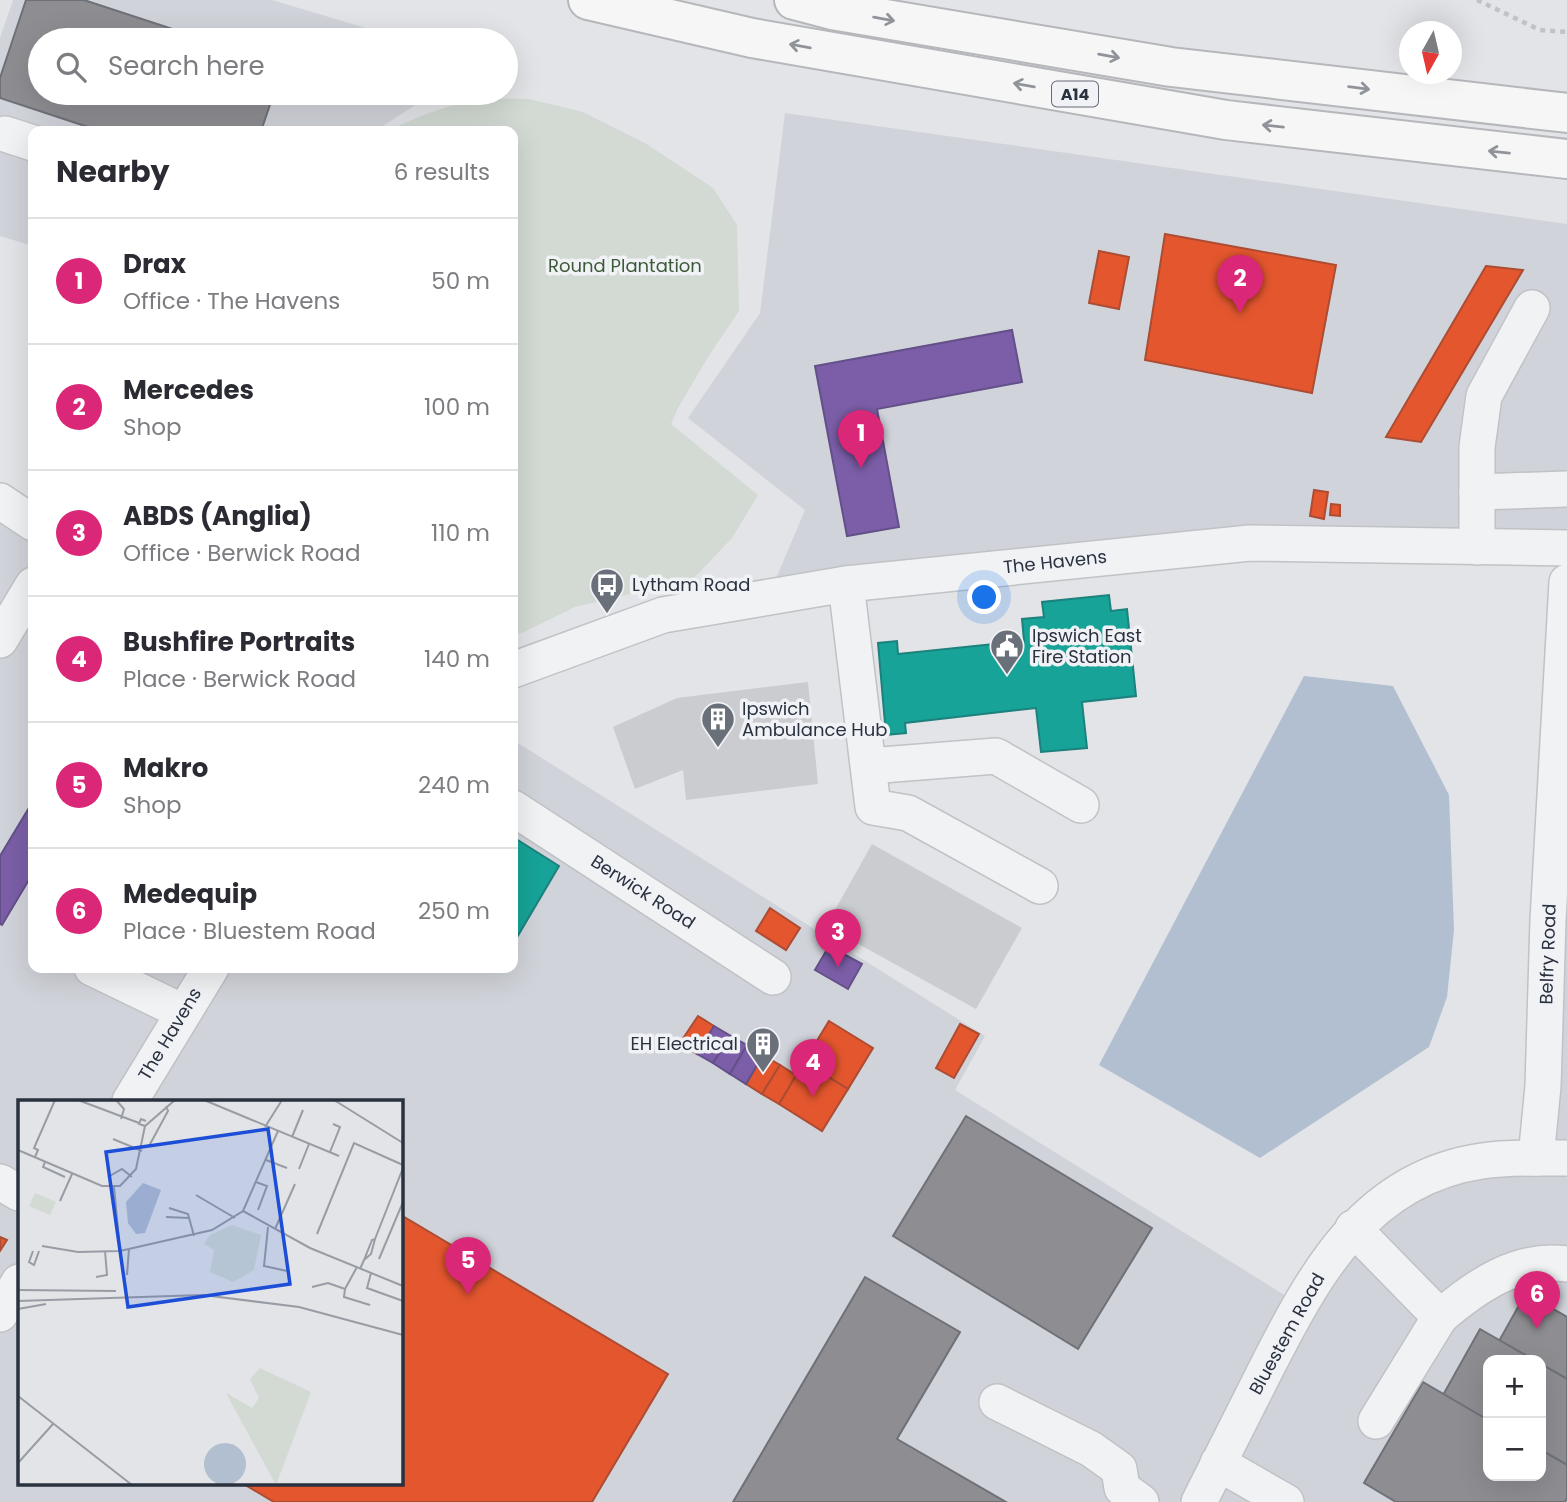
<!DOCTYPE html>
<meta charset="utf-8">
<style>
:root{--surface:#fff;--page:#f2f2f3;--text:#2b2b33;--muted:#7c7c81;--line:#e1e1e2;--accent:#db2777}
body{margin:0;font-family:Poppins,sans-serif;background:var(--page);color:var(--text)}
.controls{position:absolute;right:21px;bottom:21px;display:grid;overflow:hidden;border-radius:14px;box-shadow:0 7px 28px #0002}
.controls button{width:63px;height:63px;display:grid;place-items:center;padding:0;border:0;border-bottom:2px solid var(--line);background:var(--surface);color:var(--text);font:35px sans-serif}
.compass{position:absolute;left:1399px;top:21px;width:63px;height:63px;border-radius:50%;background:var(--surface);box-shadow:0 7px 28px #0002;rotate:188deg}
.you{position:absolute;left:985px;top:598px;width:24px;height:24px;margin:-18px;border:5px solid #fff;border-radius:50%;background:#1a73e8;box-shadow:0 0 0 10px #1a73e833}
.badge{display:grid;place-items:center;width:46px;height:46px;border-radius:50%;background:var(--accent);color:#fff;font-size:23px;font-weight:700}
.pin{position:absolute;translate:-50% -58px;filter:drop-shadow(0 2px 4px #0008)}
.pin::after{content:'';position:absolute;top:37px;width:24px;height:21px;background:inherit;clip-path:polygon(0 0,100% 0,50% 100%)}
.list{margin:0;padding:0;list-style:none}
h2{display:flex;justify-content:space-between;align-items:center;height:91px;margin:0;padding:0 28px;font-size:30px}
h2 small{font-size:23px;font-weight:400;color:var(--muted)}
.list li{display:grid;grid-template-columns:46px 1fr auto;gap:21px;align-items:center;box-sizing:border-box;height:126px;padding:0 28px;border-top:2px solid var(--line)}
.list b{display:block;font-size:26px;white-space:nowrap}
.list p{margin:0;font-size:23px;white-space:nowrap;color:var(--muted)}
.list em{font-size:23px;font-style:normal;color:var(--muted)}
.icon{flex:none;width:38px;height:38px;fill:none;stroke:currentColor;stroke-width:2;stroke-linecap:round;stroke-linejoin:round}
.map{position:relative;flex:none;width:1567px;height:1502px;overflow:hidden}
.search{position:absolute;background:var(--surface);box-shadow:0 7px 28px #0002;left:28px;top:28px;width:490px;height:77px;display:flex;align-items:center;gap:18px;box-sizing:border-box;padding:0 24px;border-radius:38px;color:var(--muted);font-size:26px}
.panel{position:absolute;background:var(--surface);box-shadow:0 7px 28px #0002;left:28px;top:126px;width:490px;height:847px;border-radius:14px}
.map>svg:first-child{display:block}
.built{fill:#d1d3da;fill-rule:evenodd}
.green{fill:#d2dad3}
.water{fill:#b2bfd0}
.shops{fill:#e4572e;stroke:#ac4c33;stroke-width:2}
.offices{fill:#7b5ea7;stroke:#635088;stroke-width:2}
.public{fill:#17a398;stroke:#1d817d;stroke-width:2}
.industry{fill:#8d8d92;stroke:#6f7179;stroke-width:2}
.building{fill:#cacccf}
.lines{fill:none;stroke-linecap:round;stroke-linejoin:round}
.minor-casing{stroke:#c0c2c5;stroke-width:38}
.highway-casing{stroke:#b5b7bb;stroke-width:42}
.path{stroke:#c1c2c7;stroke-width:4.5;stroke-dasharray:5 5;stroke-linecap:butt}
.minor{stroke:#f1f2f4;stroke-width:35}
.highway{stroke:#f6f6f6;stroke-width:38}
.oneway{stroke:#90949a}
.labels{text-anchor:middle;stroke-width:7;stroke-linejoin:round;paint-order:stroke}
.shield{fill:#f0f2f6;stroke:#656b76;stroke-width:2}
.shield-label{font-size:16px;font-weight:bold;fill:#2a313f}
.park-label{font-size:18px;fill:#3d5939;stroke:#f0f2f6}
.street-label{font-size:18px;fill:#2a313f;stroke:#f0f2f6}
.poi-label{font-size:18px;fill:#2a313f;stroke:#f0f2f6;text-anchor:start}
.inset-road{fill:none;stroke:#989ca4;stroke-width:2}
.view{fill:#1d4ed8;fill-opacity:0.15;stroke:#1d4ed8;stroke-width:3.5}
.inset-edge{fill:none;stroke:#2a313f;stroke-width:3.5}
</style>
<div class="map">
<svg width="1567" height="1502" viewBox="0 0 1567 1502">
<rect width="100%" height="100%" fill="#e2e4e7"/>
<!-- built -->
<g class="built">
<path d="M13,0H272L406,40H40V93H434L375,131H33V246L0,236V38Z"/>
<path d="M785,113L1567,224V548L1250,543L769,595L805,510L688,418L760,313Z"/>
<path d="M0,516L33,538V968H513V740L985,1036L955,1090L1299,1304L1375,1208L1536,1158L1567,582V1502H0ZM19,1101H401V1483H19ZM1488,1360H1541V1476H1488Z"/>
</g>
<!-- green -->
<path class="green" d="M475,98L529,99L583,112L645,143L713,188L737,225L739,311L708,357L678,408L671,424L758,495L732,538L693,579L575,607L522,633L513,635V131H386L426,114Z"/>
<!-- water -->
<path class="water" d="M1304,676L1393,686L1449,795L1454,930L1447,997L1429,1047L1260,1158L1099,1065Z"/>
<!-- shops -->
<g class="shops">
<path d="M1165,234L1336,265L1312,393L1145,360Z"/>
<path d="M1099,251L1129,257L1119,309L1089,303Z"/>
<path d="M1486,266L1523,270L1421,442L1386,437Z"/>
<path d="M1314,490L1328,492L1324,519L1310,516Z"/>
<path d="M1331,504L1340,505V516L1330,515Z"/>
<path d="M770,908L800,928L786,950L756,931Z"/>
<path d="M698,1016L714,1026L697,1054L680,1043Z"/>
<path d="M829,1021L873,1048L848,1089L804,1062Z"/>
<path d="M960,1024L979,1034L954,1078L936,1068Z"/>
<path d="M763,1055L780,1065L762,1094L746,1084Z"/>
<path d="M804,1062L848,1089L822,1131L779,1104Z"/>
<path d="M780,1065L796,1075L779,1104L762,1094Z"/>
<path d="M401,1215L668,1374L592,1502H274L242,1483H401Z"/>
<path d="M0,1237L7,1240L0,1251Z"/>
</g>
<!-- offices -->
<g class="offices">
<path d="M1012,330L1022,382L877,409L899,527L847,536L815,366Z"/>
<path d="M33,801V873L2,925L0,924V856Z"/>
<path d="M829,946L862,964L848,989L815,970Z"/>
<path d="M714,1026L731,1036L713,1063L697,1054Z"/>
<path d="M731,1036L747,1045L730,1074L713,1063Z"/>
<path d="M747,1045L763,1055L746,1084L730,1074Z"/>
</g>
<!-- public -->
<g class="public">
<path d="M1109,595L1111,611L1127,609L1136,696L1082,702L1087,748L1041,752L1036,708L905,723L906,733L886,735L878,643L897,641L898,654L1024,641L1022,619L1044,617L1042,602Z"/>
<path d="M513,837L559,866L513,944Z"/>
</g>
<!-- industry -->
<g class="industry">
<path d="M26,0H84L206,40H40V93H274L261,131H100L0,98V78Z"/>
<path d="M966,1116L1152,1228L1078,1349L893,1236Z"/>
<path d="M865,1277L960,1332L897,1439L1006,1502H733Z"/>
<path d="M1526,1293L1567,1317V1379L1541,1364V1360H1534L1499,1341Z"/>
<path d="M1480,1329L1534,1360H1488V1420L1443,1395Z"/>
<path d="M1541,1364L1567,1379V1465L1541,1450Z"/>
<path d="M1423,1382L1488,1420V1476H1541V1450L1567,1465V1498L1565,1502H1396L1364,1483Z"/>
</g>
<!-- building -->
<g class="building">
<path d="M808,682L818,784L686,800L683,770L635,789L613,727L677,698Z"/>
<path d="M872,844L1022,928L976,1009L826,926Z"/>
</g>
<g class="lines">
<!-- minor casing -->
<g class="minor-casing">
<g id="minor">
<path d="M5,134L33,143"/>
<path d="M1477,492L1567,489"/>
<path d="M0,501L33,523"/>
<path d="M1477,547V447L1484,396L1532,308"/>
<path d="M846,584L873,807L908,813L1040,886"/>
<path d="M0,640L33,585"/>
<path d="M513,670L663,615L846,584L1250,543L1567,548"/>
<path d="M869,766L996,756L1081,805"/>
<path d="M513,808L773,977"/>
<path d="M92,968L183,1012"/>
<path d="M130,1101L211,968"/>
<path d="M1536,1158L1543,1086L1548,920L1567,582"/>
<path d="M0,1182L19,1193"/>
<path d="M1353,1228L1440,1317C1475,1287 1517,1257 1567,1264"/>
<path d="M0,1314L19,1282"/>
<path d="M997,1402L1091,1449L1119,1469L1122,1488L1141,1502"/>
<path d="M1376,1421L1440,1317"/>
<path d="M1218,1463L1286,1502"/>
<path d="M1199,1502C1221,1458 1244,1413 1266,1369C1314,1275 1365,1178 1482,1161C1509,1157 1539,1158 1567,1158"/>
</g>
</g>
<!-- highway casing -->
<g class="highway-casing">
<g id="highway">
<path d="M588,0L752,38L1226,120L1567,159"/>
<path d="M794,0L832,10L1171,67L1567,113"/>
</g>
</g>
<!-- path -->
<path class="path" d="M1477,0L1540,30L1567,32"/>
<!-- minor -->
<use href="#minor" class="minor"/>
<!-- highway -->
<use href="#highway" class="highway"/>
</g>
<!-- one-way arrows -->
<defs><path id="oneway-shaft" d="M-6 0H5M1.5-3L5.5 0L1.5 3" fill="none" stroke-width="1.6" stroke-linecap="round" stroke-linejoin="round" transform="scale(1.75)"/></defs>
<g class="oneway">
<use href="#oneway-shaft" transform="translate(884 19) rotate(10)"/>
<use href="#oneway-shaft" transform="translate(800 46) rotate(-170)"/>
<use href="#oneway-shaft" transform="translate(1109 56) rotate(10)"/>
<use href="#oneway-shaft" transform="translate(1024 85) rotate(-170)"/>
<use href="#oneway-shaft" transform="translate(1359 88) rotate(7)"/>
<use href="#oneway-shaft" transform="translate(1273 126) rotate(-174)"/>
<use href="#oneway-shaft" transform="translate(1499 152) rotate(-174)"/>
</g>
<!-- icons -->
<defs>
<g id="bus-pin" transform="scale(1.75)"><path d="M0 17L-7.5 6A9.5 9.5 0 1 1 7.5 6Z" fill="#6a707a" stroke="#f0f2f6"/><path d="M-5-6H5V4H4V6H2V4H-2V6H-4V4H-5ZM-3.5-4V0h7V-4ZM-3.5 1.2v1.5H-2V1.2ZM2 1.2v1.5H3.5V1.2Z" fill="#fff"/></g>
<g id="civic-pin" transform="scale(1.75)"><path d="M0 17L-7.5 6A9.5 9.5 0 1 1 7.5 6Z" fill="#6a707a" stroke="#f0f2f6"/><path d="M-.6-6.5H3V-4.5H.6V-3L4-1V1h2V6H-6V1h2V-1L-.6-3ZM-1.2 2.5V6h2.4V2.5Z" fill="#fff"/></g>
<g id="building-pin" transform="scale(1.75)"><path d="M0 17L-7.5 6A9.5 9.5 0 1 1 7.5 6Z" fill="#6a707a" stroke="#f0f2f6"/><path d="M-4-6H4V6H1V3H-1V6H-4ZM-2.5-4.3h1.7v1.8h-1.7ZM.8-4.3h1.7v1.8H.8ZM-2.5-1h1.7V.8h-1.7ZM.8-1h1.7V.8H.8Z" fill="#fff"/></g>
</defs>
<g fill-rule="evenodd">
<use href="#bus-pin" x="607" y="585"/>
<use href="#civic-pin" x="1007" y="646"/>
<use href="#building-pin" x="718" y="719"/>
<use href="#building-pin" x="763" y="1044"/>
</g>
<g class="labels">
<!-- shield labels -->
<rect class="shield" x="1052" y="81.5" width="46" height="25" rx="5"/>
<g class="shield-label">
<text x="1075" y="100">A14</text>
</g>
<!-- park labels -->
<g class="park-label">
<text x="625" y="272">Round Plantation</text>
</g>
<!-- street labels -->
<g class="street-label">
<text transform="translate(1055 562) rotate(-6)" y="6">The Havens</text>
<text transform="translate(643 892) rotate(33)" y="6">Berwick Road</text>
<text transform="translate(1548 954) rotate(-88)" y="6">Belfry Road</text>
<text transform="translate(170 1034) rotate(-59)" y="6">The Havens</text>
<text transform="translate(1287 1334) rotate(-61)" y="6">Bluestem Road</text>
</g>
<!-- poi labels -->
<g class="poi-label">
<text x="632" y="591">Lytham Road</text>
<text x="1032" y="642">Ipswich East<tspan x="1032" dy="21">Fire Station</tspan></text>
<text x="742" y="715">Ipswich<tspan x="742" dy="21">Ambulance Hub</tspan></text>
<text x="738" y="1050" text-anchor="end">EH Electrical</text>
</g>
</g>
<!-- overview -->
<g transform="translate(18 1100)">
<rect width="385" height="385" fill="#e2e4e7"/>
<path d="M17,93L38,102L32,115L11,106ZM214,125L243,135L236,170L215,182L192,172L196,150L186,144L192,135ZM242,268L293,292L258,385L208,293L234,308L241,298L232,279Z" fill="#d2dad3"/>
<path d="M125,83L143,90L127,133L118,134L110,123L108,102ZM186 364a21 21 0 1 1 42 0a21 21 0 1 1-42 0Z" fill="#b2bfd0"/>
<path class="inset-road" d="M60,0L121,23M98,0L106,9L103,19M186,0L321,56M316,0L385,43M128,21L123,19L121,24L127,26L157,0M247,27L264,0M274,37L285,10M95,39L124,51M131,46L150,11L148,6M0,50L84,86H102L118,69L127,26M312,52L322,27L315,24M17,57L20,50L16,48L37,0M248,60L269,68M27,62L25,67L47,77M281,69L291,44M90,77L104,69L114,77M238,82L249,86L240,110M96,87L102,151M178,95L217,118M42,101L54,74M151,108L170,114L176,136M225,111L292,148L385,186M148,117L171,118M250,127L246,166L269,171M257,129L277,84M299,134L336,43L385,65M357,139L385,68M24,146L60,152L102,151L194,130L225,111L260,31M15,151L11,162L16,165L21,151M361,159L385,102M342,169L346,160L354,140L357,139L353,154L346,160M353,173L349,188L385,201M109,175L111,149M78,177L89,175L87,151M294,187L310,183L327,189L339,167M327,189L326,197L352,205M0,190L98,191M0,201L185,195L281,207L385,235M0,209L28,204M0,296L114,385M0,363L35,324"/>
<path class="view" d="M250,29L272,184L110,207L88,52Z"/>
<rect width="385" height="385" class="inset-edge"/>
</g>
</svg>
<div class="controls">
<button>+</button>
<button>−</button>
</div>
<svg class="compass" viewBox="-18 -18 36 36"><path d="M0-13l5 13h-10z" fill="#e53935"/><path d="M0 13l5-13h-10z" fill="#7c7c81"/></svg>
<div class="you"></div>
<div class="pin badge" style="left:861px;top:468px">1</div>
<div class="pin badge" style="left:1240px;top:313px">2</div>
<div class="pin badge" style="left:838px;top:967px">3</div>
<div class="pin badge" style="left:813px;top:1097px">4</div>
<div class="pin badge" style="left:468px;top:1295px">5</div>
<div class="pin badge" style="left:1537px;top:1329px">6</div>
<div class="search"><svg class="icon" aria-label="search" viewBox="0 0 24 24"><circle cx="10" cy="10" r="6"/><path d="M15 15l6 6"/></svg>Search here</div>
<section class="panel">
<h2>Nearby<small>6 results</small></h2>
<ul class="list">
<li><span class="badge">1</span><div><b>Drax</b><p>Office · The Havens</p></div><em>50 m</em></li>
<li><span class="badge">2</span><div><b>Mercedes</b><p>Shop</p></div><em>100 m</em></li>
<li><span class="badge">3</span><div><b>ABDS (Anglia)</b><p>Office · Berwick Road</p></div><em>110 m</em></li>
<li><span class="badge">4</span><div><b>Bushfire Portraits</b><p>Place · Berwick Road</p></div><em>140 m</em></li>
<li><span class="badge">5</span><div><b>Makro</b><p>Shop</p></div><em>240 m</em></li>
<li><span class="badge">6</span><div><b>Medequip</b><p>Place · Bluestem Road</p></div><em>250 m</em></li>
</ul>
</section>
</div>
